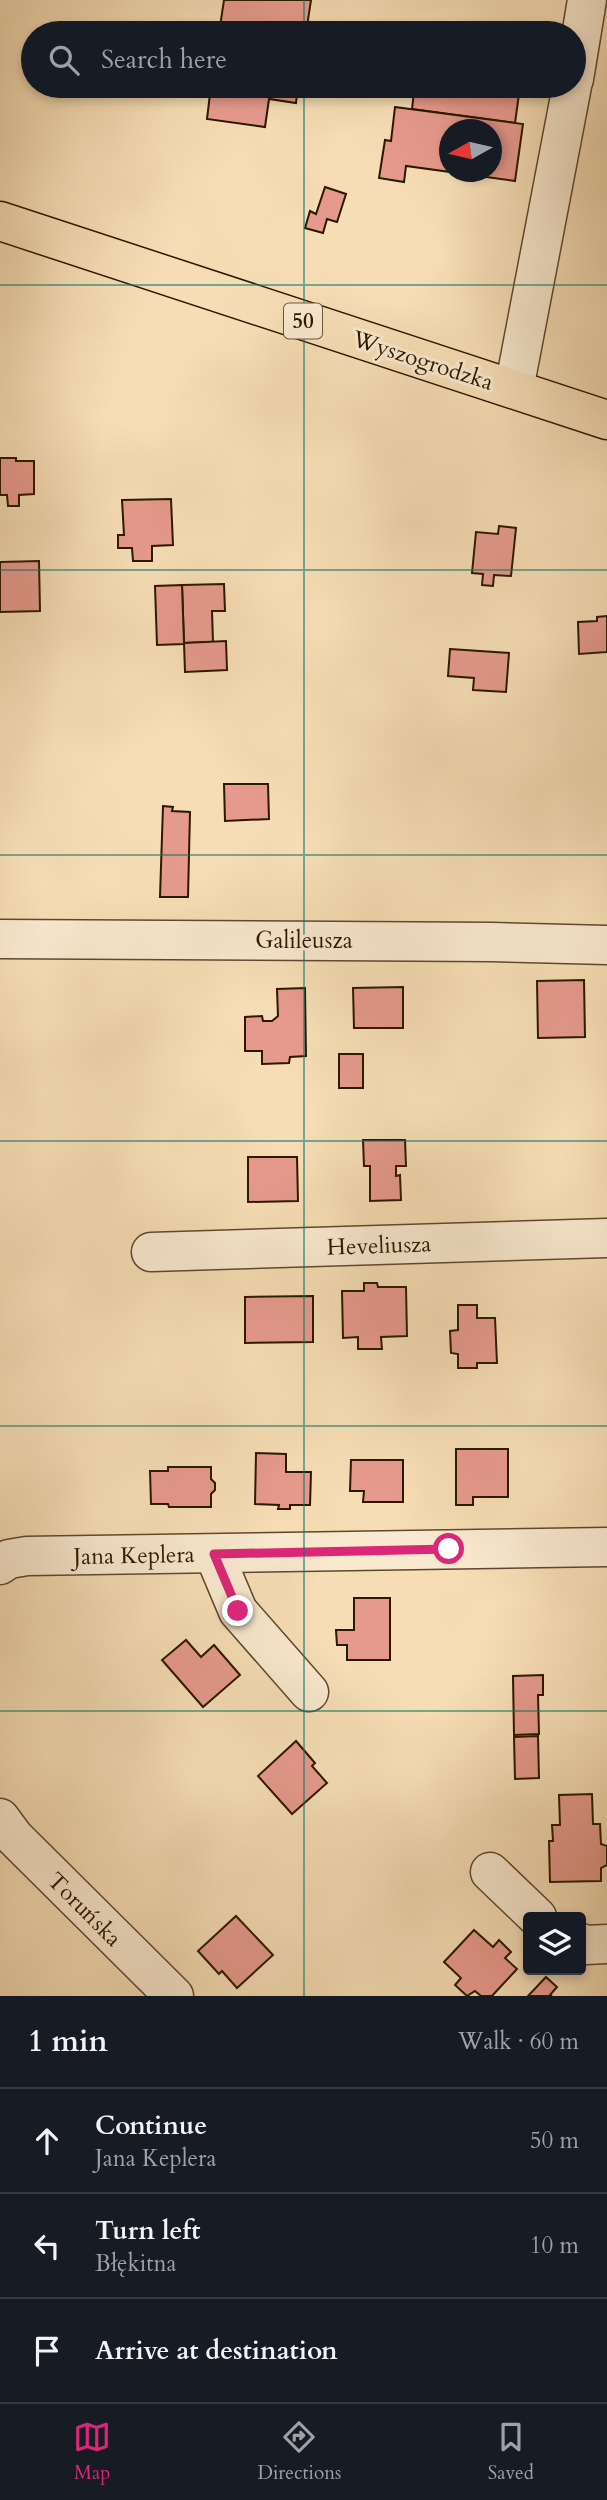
<!DOCTYPE html>
<meta charset="utf-8">
<style>
:root{--surface:#171b24;--page:#242831;--text:#f1f3f6;--muted:#9ea1a6;--line:#363941;--accent:#db2777}
body{margin:0;font-family:Cardo,serif;background:var(--page);color:var(--text)}
.controls{position:absolute;right:21px;bottom:21px;display:grid;overflow:hidden;border-radius:7px;box-shadow:0 4px 10px #0003}
.controls button{width:63px;height:63px;display:grid;place-items:center;padding:0;border:0;border-bottom:2px solid var(--line);background:var(--surface);color:var(--text);font:35px sans-serif}
.compass{position:absolute;left:439px;top:119px;width:63px;height:63px;border-radius:50%;background:var(--surface);box-shadow:0 4px 10px #0003;rotate:262deg}
.stop{position:absolute;width:21px;height:21px;margin:-16px;border:5px solid #db2777;border-radius:50%;background:#fff}
.stop.end{background:#db2777;border-color:#fff;box-shadow:0 2px 7px #0008}
.list{margin:0;padding:0;list-style:none}
h2{display:flex;justify-content:space-between;align-items:center;height:91px;margin:0;padding:0 28px;font-size:30px}
h2 small{font-size:23px;font-weight:400;color:var(--muted)}
.list li{display:grid;grid-template-columns:46px 1fr auto;gap:21px;align-items:center;box-sizing:border-box;height:105px;padding:0 28px;border-top:2px solid var(--line)}
.list b{display:block;font-size:26px;white-space:nowrap}
.list p{margin:0;font-size:23px;white-space:nowrap;color:var(--muted)}
.list em{font-size:23px;font-style:normal;color:var(--muted)}
.icon{flex:none;width:38px;height:38px;fill:none;stroke:currentColor;stroke-width:2;stroke-linecap:round;stroke-linejoin:round}
.map{position:relative;flex:none;width:607px;height:1996px;overflow:hidden}
.search{position:absolute;background:var(--surface);box-shadow:0 4px 10px #0003;left:21px;right:21px;top:21px;height:77px;display:flex;align-items:center;gap:18px;box-sizing:border-box;padding:0 24px;border-radius:38px;color:var(--muted);font-size:26px}
.sheet{height:406px;background:var(--surface)}
nav{display:flex;justify-content:space-around;align-items:center;box-sizing:border-box;height:98px;border-top:2px solid var(--line);background:var(--surface);font-size:19px;color:var(--muted)}
nav a{display:grid;justify-items:center;gap:4px}
nav .on{color:var(--accent)}
.map>svg:first-child{display:block}
.building{fill:#e69a8d;stroke:#2c1700;stroke-width:2;fill-rule:evenodd}
.lines{fill:none;stroke-linecap:round;stroke-linejoin:round}
.minor-casing{stroke:#5e482d;stroke-width:41}
.major-casing{stroke:#2c1700;stroke-width:41}
.minor{stroke:#f9e9cf;stroke-width:38}
.major{stroke:#f6ddb5;stroke-width:38}
.route{stroke:#db2777;stroke-width:9}
.grid{fill:none;stroke:#0f766e;stroke-width:2;stroke-opacity:0.55}
.labels{text-anchor:middle;stroke-width:6;stroke-linejoin:round;paint-order:stroke}
.shield{fill:#f9e9cf;stroke:#6a563e;stroke-width:2}
.shield-label{font-size:21px;font-weight:bold;fill:#2c1700}
.street-label{font-size:23px;fill:#2c1700;stroke:#f9e9cf}
</style>
<div class="map">
<svg width="607" height="1996" viewBox="0 0 607 1996">
<rect width="100%" height="100%" fill="#f6ddb5"/>
<filter id="stains"><feTurbulence type="fractalNoise" baseFrequency=".00286" numOctaves="4"/><feColorMatrix values="0 0 0 0 .2 0 0 0 0 .09 0 0 0 0 .02 0 0 0 .5 -.17"/></filter>
<radialGradient id="worn" r=".72"><stop offset=".6" stop-color="#630" stop-opacity="0"/><stop offset="1" stop-color="#630" stop-opacity=".3"/></radialGradient>
<!-- building -->
<g class="building">
<path d="M224,0H311L306,33H219Z"/>
<path d="M211,86H298L296,103L269,99L265,127L207,119Z"/>
<path d="M427,86H512L519,94L515,123L412,109L414,92L426,93Z"/>
<path d="M395,107L523,124L515,181L406,166L404,182L379,178L385,140L391,141ZM449,130H491V172H449Z"/>
<path d="M325,187L346,194L337,222L327,219L323,233L305,228L310,211L316,214Z"/>
<path d="M0,458H16V461H34V494L19,495V506H8L7,495H0Z"/>
<path d="M171,499L173,545L152,546V561H133L132,548H118V535H124L122,500Z"/>
<path d="M499,526L516,528L511,576L494,575L493,586L482,585L483,574L472,573L476,532L498,534Z"/>
<path d="M39,561L40,611L0,612V562Z"/>
<path d="M224,584L225,611H212L213,642L184,643L182,585Z"/>
<path d="M182,585L184,644L157,645L155,586Z"/>
<path d="M607,616V652L579,654L578,622L597,621V617Z"/>
<path d="M226,641L227,670L185,672L184,643Z"/>
<path d="M450,649L509,653L506,692L473,690L474,678L448,676Z"/>
<path d="M224,784H268L269,819L225,821Z"/>
<path d="M163,806L173,807L172,811L190,812L188,897H160Z"/>
<path d="M584,980L585,1037L538,1038L537,981Z"/>
<path d="M403,987V1028H354L353,988Z"/>
<path d="M305,988L306,1056L290,1057L289,1063L262,1064V1051H245V1017L262,1016L263,1021H272L278,1016L277,989Z"/>
<rect x="339" y="1054" width="24" height="34"/>
<path d="M363,1140H405L406,1166H396V1176L400,1175L401,1200L370,1201V1166H364Z"/>
<path d="M248,1157H297L298,1201L248,1202Z"/>
<path d="M364,1283H377L378,1287H406L407,1336L381,1337L382,1349H358V1337L343,1338L342,1291H364Z"/>
<path d="M313,1296V1342L245,1343V1297Z"/>
<path d="M458,1305H477V1318H495L497,1363H477V1368H458V1354L451,1353L450,1331L458,1330Z"/>
<path d="M456,1449H508V1497H473V1505H456Z"/>
<path d="M256,1453L286,1454V1472H311L310,1505H290V1509H278L279,1505L255,1504Z"/>
<path d="M351,1460H403V1502H363L364,1491H350Z"/>
<path d="M168,1467H211V1479L215,1483V1490L211,1494V1507H169L168,1504H151L150,1471H168Z"/>
<path d="M354,1598H390V1660H347V1645H337L336,1630H354Z"/>
<path d="M186,1640L201,1657L214,1645L240,1675L203,1707L162,1660Z"/>
<path d="M543,1675V1695H538L539,1734L514,1735L513,1676Z"/>
<path d="M538,1736L539,1778L515,1779L514,1737Z"/>
<path d="M296,1741L315,1763L312,1766L327,1783L292,1814L258,1776Z"/>
<path d="M592,1794L593,1824H600L601,1844L607,1846V1865L601,1868V1881L550,1882L549,1841H553L552,1825H560L559,1795Z"/>
<path d="M236,1916L273,1955L237,1988L222,1971L219,1974L198,1951Z"/>
<path d="M474,1930L493,1947L499,1940L511,1952L505,1958L517,1969L492,1996H481L475,1991L467,1996L455,1985L461,1978L444,1962Z"/>
<path d="M546,1977L557,1987L550,1995L552,1996H528Z"/>
</g>
<g class="lines">
<!-- minor casing -->
<g class="minor-casing">
<g id="minor">
<path d="M574,79L587,0"/>
<path d="M514,389L572,86"/>
<path d="M0,939L492,942L607,945"/>
<path d="M151,1252L607,1238"/>
<path d="M214,1554L238,1611L309,1692"/>
<path d="M0,1565L9,1559L27,1556L607,1547"/>
<path d="M0,1818L14,1837L174,1996"/>
<path d="M490,1872L537,1917"/>
<path d="M581,1943L586,1945L607,1944"/>
</g>
</g>
<!-- major casing -->
<g class="major-casing">
<path id="major" d="M0,221L607,420"/>
</g>
<!-- minor -->
<use href="#minor" class="minor"/>
<!-- major -->
<use href="#major" class="major"/>
</g>
<g class="lines">
<!-- route -->
<path class="route" d="M238,1611L214,1554L449,1549"/>
</g>
<!-- grid -->
<path class="grid" d="M304,0V33M304,86V1996M0,285H607M0,570H607M0,855H607M0,1141H607M0,1426H607M0,1711H607"/>
<g class="labels">
<!-- shield labels -->
<rect class="shield" x="284" y="303.5" width="38" height="35" rx="5"/>
<g class="shield-label">
<text x="303" y="328">50</text>
</g>
<!-- street labels -->
<g class="street-label">
<text transform="translate(423 360) rotate(18)" y="8">Wyszogrodzka</text>
<text x="304" y="948">Galileusza</text>
<text transform="translate(379 1245) rotate(-2)" y="8">Heveliusza</text>
<text transform="translate(134 1555) rotate(-1)" y="8">Jana Keplera</text>
<text transform="translate(85 1909) rotate(45)" y="8">Toruńska</text>
</g>
</g>
<rect width="100%" height="100%" filter="url(#stains)"/>
<rect width="100%" height="100%" fill="url(#worn)"/>
</svg>
<div class="controls">
<button><svg class="icon" aria-label="layers" viewBox="0 0 24 24"><path d="M12 4l9 5-9 5-9-5zM3 14l9 5 9-5"/></svg></button>
</div>
<svg class="compass" viewBox="-18 -18 36 36"><path d="M0-13l5 13h-10z" fill="#e53935"/><path d="M0 13l5-13h-10z" fill="#9ea1a6"/></svg>
<div class="stop" style="left:449px;top:1549px"></div>
<div class="stop end" style="left:238px;top:1611px"></div>
<div class="search"><svg class="icon" aria-label="search" viewBox="0 0 24 24"><circle cx="10" cy="10" r="6"/><path d="M15 15l6 6"/></svg>Search here</div>
</div>
<section class="sheet">
<h2>1 min<small>Walk · 60 m</small></h2>
<ul class="list">
<li><svg class="icon" aria-label="ahead" viewBox="0 0 24 24"><path d="M12 20V5M6 11l6-6 6 6"/></svg><div><b>Continue</b><p>Jana Keplera</p></div><em>50 m</em></li>
<li><svg class="icon" aria-label="left" viewBox="0 0 24 24"><path d="M17 20v-9H6M10 6l-5 5 5 5"/></svg><div><b>Turn left</b><p>Błękitna</p></div><em>10 m</em></li>
<li><svg class="icon" aria-label="arrive" viewBox="0 0 24 24"><path d="M6 21V4h12l-3 4 3 4H6"/></svg><div><b>Arrive at destination</b></div></li>
</ul>
</section>
<nav>
<a class="on"><svg class="icon" aria-label="map" viewBox="0 0 24 24"><path d="M3 6l6-2 6 2 6-2v14l-6 2-6-2-6 2zM9 4v14M15 6v14"/></svg>Map</a>
<a><svg class="icon" aria-label="directions" viewBox="0 0 24 24"><path d="M12 3l9 9-9 9-9-9zM9 14v-3h6M13 9l2 2-2 2"/></svg>Directions</a>
<a><svg class="icon" aria-label="saved" viewBox="0 0 24 24"><path d="M7 4h10v16l-5-4-5 4z"/></svg>Saved</a>
</nav>
